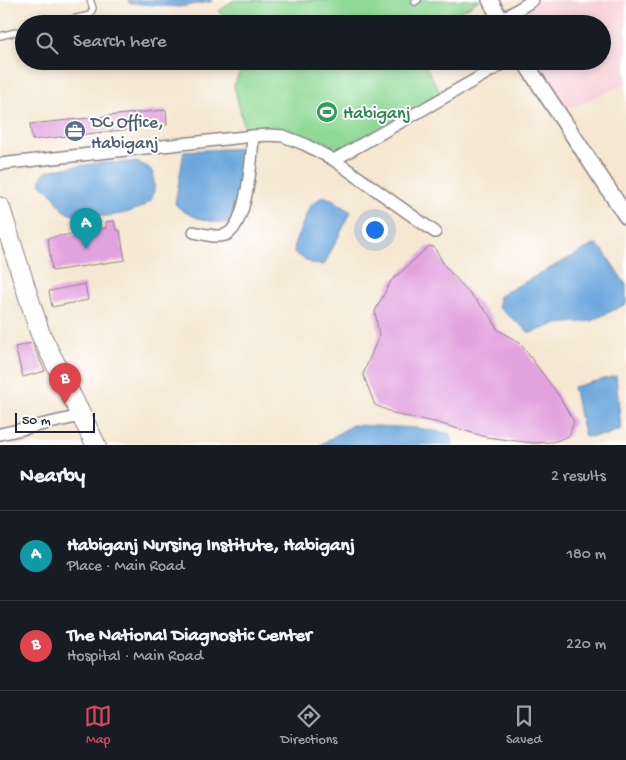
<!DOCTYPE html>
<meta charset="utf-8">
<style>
:root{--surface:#171b24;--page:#242831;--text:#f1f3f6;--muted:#9ea1a6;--line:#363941;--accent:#d1495b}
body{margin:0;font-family:"Gochi Hand",sans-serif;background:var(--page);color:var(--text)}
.scale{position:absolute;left:15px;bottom:12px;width:80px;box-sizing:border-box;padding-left:5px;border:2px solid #22223b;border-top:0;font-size:14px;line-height:18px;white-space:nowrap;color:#22223b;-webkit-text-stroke:4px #fff;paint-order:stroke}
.you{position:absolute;left:374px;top:229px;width:18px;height:18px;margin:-12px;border:4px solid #fff;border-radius:50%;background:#1a73e8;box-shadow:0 0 0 8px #1a73e833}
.badge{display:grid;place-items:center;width:32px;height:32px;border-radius:50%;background:var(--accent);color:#fff;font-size:16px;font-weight:700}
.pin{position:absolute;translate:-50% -41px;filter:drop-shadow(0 1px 2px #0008)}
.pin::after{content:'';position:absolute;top:26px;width:18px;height:15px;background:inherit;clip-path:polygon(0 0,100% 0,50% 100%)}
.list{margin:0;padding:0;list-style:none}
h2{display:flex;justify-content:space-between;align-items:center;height:65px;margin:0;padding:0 20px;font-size:21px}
h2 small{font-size:16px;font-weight:400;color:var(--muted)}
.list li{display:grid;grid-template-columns:32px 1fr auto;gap:15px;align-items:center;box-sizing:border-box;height:90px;padding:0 20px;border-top:1px solid var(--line)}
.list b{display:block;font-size:19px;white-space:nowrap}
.list p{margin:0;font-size:16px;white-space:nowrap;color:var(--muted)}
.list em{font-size:16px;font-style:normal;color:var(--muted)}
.icon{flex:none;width:28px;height:28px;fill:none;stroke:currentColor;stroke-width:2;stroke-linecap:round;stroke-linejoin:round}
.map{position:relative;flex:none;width:626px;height:445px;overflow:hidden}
.search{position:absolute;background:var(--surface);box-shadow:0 2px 8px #0003;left:15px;right:15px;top:15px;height:55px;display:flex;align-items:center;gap:12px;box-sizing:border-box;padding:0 18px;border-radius:28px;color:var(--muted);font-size:19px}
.sheet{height:245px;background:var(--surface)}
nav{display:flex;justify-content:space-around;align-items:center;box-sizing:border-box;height:70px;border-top:1px solid var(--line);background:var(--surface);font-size:14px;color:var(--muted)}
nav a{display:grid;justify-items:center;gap:2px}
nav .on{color:var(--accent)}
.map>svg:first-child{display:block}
.built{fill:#f6cfd7}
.green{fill:#8ed995;stroke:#587e68}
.water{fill:#6ba6dc;stroke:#46648c}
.building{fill:#e2a2df}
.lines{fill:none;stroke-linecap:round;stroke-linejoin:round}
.service-casing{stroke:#8c8486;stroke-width:8}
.minor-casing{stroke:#8c8486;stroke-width:14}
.tertiary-casing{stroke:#8c8486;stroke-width:18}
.primary-casing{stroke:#8c8486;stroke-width:21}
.service{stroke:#fff;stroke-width:5.5}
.minor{stroke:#fff;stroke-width:11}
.tertiary{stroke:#fff;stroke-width:15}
.primary{stroke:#fff;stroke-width:19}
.labels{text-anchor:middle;stroke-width:4;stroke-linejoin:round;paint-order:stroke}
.leisure-label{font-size:18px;fill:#27864d;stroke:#fff;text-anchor:start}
.service-label{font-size:18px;fill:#4e5e75;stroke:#fff;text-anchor:start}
</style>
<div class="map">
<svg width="626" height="445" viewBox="0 0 626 445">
<rect width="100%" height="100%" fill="#fff"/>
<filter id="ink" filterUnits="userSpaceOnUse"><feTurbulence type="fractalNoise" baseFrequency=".02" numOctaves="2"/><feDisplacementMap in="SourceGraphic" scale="10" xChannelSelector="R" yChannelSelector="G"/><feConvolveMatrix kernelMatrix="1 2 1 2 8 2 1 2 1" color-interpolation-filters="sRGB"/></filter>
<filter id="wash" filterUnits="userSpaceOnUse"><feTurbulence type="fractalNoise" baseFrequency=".0096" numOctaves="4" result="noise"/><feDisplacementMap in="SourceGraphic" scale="20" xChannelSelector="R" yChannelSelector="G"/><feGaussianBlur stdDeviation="1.12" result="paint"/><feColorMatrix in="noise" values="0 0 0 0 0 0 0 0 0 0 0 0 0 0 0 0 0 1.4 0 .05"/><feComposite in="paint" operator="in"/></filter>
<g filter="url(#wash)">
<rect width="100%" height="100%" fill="#f5e7d1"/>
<!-- built -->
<path class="built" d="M532,0H626V84L564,111L534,61H602V24H512L507,16Z"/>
<!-- green -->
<g class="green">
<path d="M234,0H480L440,24H226L219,11Z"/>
<path d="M245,61H423L441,94L338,159L290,129L245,131L234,85Z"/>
</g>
<!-- water -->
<g class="water">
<path d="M128,0H213L210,2L179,7L129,3Z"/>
<path d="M246,148L245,183L238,205L227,223C209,222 188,218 175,204L184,151Z"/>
<path d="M135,162C147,166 154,167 154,181C154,188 155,194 151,200C139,216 88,220 70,214C56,209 58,193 41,185C40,177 43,172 51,170L98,163Z"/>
<path d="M323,196L334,200L351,212L324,265L313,264L294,253L295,242L310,206Z"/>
<path d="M595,244L603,250L626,285V304L591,321L556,324L530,333L498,307L499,296Z"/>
<path d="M616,376L621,429L606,435L585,437L573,387Z"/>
<path d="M352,425L418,428L451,434L453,445H320Z"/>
</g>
<g id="blocks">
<!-- building -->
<g class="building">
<path d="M166,110L167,125L32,140L30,124Z"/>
<path d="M114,221L116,230L120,231L125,260L52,271L48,238L106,228V222Z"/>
<path d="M429,246L434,247L445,266L492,318L497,329L520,343L557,393L574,422L569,436L553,442L533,443L486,437L435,422L398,415L375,405L363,374L379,336L375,311L391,281Z"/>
<path d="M85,284L88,300L52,307L49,291Z"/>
<path d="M32,343L45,371L23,377L15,347Z"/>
</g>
</g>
</g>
<g filter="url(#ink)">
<use href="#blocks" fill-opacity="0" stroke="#8c8486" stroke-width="1"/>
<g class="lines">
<!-- service casing -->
<g class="service-casing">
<g id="service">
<path d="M415,2L418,0"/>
<path d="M52,24L90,15L93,8L90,0"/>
<path d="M0,36L24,30"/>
</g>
</g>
<!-- minor casing -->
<g class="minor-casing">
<g id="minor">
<path d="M501,20L533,0"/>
<path d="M334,160L508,61"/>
<path d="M0,164L253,136L270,135L283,136L304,144L334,160L435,232"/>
<path d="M194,232C203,234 216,238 225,235C247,228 252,156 253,136"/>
<path d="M0,434L81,416"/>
</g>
</g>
<!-- tertiary casing -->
<g class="tertiary-casing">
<g id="tertiary">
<path d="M490,0L503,24"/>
<path d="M524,61L626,216"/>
</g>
</g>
<!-- primary casing -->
<g class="primary-casing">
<path id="primary" d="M0,207L40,333L96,445"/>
</g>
<!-- service -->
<use href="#service" class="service"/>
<!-- minor -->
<use href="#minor" class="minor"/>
<!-- tertiary -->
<use href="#tertiary" class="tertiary"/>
<!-- primary -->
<use href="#primary" class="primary"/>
</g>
</g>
<!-- icons -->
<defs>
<g id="stadium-disc" transform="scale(1.125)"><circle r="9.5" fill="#2e9e5b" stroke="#fff"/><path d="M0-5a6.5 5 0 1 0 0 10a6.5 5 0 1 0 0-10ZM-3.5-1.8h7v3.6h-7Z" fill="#fff"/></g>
<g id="office-disc" transform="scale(1.125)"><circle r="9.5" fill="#5c6f8a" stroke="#fff"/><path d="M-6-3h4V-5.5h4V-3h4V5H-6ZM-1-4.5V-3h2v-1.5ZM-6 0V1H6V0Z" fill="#fff"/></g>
</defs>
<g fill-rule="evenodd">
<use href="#stadium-disc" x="327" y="112"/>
<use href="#office-disc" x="75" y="131"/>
</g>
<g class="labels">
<!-- leisure labels -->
<g class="leisure-label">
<text x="343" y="118">Habiganj</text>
</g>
<!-- service labels -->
<g class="service-label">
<text x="91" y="127">DC Office,<tspan x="91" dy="21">Habiganj</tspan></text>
</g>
</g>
</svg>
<div class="scale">50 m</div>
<div class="you"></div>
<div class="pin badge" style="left:86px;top:249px;background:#0f9aa8">A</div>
<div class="pin badge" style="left:65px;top:404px;background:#e0444e">B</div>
<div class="search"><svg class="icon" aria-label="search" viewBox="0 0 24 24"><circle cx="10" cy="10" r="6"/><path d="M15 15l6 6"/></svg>Search here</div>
</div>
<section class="sheet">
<h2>Nearby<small>2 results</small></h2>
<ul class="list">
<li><span class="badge" style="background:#0f9aa8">A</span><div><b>Habiganj Nursing Institute, Habiganj</b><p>Place · Main Road</p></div><em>180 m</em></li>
<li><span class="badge" style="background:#e0444e">B</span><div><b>The National Diagnostic Center</b><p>Hospital · Main Road</p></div><em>220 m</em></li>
</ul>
</section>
<nav>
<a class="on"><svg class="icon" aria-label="map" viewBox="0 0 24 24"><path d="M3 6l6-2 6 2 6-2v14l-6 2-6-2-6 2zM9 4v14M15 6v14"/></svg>Map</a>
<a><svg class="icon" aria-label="directions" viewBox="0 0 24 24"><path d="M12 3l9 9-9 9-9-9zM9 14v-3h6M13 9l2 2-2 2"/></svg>Directions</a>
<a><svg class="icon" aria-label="saved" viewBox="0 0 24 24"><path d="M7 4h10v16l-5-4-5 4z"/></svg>Saved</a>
</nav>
